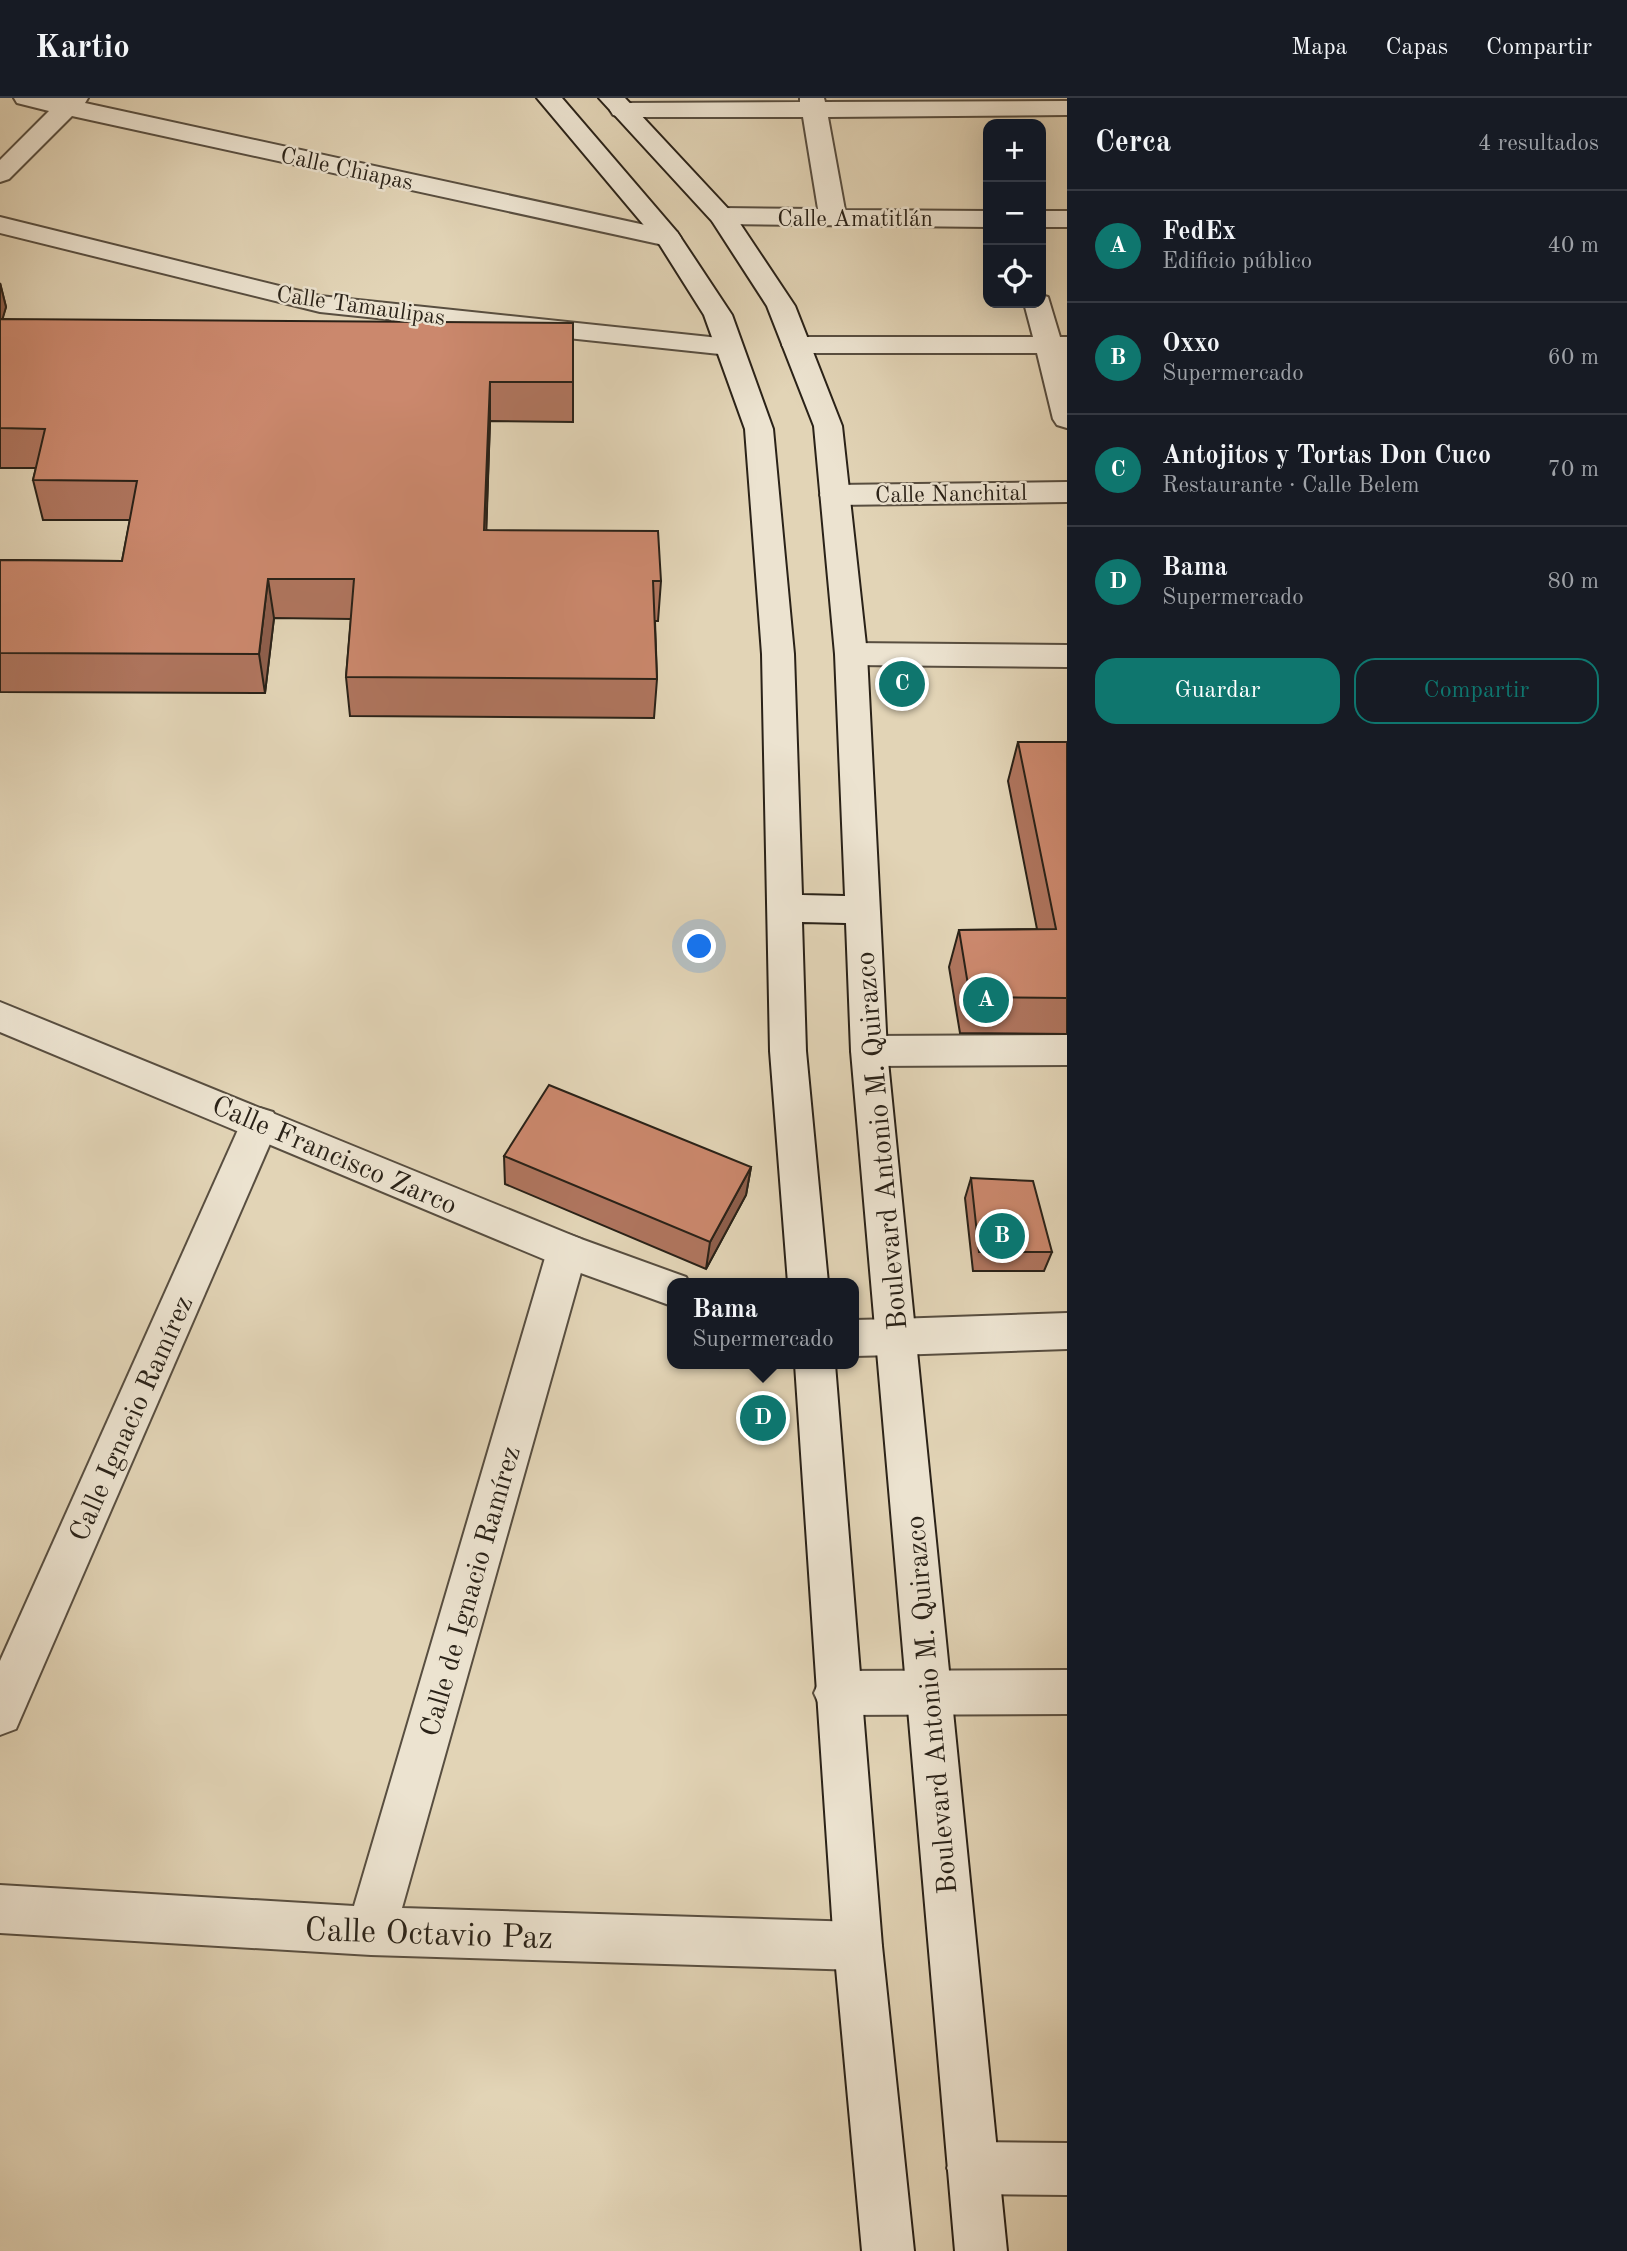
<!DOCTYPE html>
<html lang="es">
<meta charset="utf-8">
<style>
:root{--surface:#171b24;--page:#20242c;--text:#f1f3f6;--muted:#9ea1a6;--line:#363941;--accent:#0f766e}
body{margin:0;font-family:"Old Standard TT",serif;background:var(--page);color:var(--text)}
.controls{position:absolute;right:21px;top:21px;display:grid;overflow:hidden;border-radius:14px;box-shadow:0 7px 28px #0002}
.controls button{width:63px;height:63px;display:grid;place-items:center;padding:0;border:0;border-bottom:2px solid var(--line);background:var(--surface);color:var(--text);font:35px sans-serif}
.you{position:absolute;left:700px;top:849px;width:24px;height:24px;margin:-18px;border:5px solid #fff;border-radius:50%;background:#1a73e8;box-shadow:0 0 0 10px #1a73e833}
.badge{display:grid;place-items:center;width:46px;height:46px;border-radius:50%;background:var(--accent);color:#fff;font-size:23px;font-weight:700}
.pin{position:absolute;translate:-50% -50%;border:4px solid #fff;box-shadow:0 2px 7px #0006}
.popup{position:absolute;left:667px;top:1180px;width:192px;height:91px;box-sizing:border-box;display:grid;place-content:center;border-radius:14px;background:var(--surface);filter:drop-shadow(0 2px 5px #0005);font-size:23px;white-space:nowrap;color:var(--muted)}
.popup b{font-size:26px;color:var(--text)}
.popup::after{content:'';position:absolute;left:50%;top:100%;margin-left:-14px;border:14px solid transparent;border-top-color:var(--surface)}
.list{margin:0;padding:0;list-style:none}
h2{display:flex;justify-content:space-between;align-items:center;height:91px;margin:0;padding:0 28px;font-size:30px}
h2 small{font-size:23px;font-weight:400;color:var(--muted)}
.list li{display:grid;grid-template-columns:46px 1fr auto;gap:21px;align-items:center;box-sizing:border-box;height:112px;padding:0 28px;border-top:2px solid var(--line)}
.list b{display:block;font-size:26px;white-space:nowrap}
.list p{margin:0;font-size:23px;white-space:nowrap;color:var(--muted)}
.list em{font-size:23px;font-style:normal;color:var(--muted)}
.actions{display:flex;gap:14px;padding:21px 28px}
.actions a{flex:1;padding:16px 0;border:2px solid var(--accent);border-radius:21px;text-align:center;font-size:24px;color:var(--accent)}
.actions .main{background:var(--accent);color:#fff}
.icon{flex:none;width:38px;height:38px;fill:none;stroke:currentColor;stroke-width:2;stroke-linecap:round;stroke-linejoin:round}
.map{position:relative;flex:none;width:1067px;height:2153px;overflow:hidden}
header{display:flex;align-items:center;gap:42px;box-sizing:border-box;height:98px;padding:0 35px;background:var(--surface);border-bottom:2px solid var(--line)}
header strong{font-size:33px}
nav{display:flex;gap:38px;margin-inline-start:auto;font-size:24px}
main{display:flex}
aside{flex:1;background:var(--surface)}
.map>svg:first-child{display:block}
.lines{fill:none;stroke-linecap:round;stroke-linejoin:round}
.minor-casing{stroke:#584e40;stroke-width:4}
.tertiary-casing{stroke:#584e40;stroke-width:4}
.secondary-casing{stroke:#2a2218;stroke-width:4}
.minor{fill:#ece3d0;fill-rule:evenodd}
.tertiary{fill:#ece3d0;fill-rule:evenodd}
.secondary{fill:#ece3d0;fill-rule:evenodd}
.wall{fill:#af755e;stroke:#2a2218;stroke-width:2}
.shaded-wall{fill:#8e5f4c;stroke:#2a2218;stroke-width:2}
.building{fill:#cb886d;stroke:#2a2218;stroke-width:2}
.labels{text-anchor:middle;stroke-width:5;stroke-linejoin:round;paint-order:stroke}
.far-street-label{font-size:23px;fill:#2a2218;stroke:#ece3d0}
.street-label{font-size:28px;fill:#2a2218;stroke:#ece3d0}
.near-street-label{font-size:33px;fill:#2a2218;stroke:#ece3d0}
</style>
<header>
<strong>Kartio</strong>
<nav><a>Mapa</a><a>Capas</a><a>Compartir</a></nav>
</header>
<main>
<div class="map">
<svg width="1067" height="2153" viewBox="0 0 1067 2153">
<rect width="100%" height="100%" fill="#e2d4b6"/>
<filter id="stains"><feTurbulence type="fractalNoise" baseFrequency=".00286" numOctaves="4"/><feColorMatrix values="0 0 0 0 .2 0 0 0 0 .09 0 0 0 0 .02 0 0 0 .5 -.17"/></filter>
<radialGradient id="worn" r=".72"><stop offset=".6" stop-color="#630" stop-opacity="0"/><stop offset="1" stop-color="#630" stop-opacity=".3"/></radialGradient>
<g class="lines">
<!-- minor casing -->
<g class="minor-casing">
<g id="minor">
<path d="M14,0H88L85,5L668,132L677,134L681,140L677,146L668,148L72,18L9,81L0,84V62L49,13L17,5Z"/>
<path d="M800,0H824L825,4L1067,3V17L828,19L845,112L988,113V129L722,126L713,124L709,118L713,112L722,110L818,111L803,19H622L613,17L610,12L613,7L622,5L800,4Z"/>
<rect x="1041" y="113" width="26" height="16"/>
<path d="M0,119L320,198L729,241L739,243L743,249L739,255L729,257L320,214L0,135Z"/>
<path d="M1041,197L1048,199L1060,239H1067V330L1057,327L1053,321L1037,255H796L786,253L782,247L786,241L796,239H1033L1024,205H1041Z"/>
<path d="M1067,384V404L835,407L824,404L820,397L824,390L835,387Z"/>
<path d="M851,545L1067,547V569L851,567L840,564L835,556L840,548Z"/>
<path d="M1067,937V967L869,968L856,963L851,953L856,943L869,938Z"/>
<path d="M260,1010L273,1014L279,1025L16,1631L0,1637V1563L241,1025L247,1014Z"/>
<path d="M567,1136L581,1141L587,1153L402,1810L858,1824L875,1831L882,1848L875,1865L858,1872L371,1857L0,1835V1787L354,1808L547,1153L553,1141Z"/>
<path d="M1067,1215V1251L895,1257L881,1252L875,1239L881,1226L895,1221Z"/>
<path d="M1067,1572V1616L837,1617L821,1611L814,1595L821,1579L837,1573Z"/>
<path d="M973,2044L1067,2045V2097L973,2096L955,2088L947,2070L955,2052Z"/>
</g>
</g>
<!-- tertiary casing -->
<g class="tertiary-casing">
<g id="tertiary">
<path d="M0,904L581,1141L686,1179L689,1185H672V1208L553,1165L0,934Z"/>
<path d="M895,1221L909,1226L915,1239L909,1252L895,1257L854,1258V1222Z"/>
</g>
</g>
<!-- secondary casing -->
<g class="secondary-casing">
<g id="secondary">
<path d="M537,0H562L677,134L732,217L773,331L794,556L802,797L845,798L835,556L814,328L767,208L712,123L599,0H625L735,118L795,208L842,328L867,556L887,953L1007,2153H955L851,953L846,825L802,824L806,953L828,1185H788L770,953L762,556L745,331L704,217L658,144Z"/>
<path d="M795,1266H835L882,1848L914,2153H862L834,1848Z"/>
</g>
</g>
<!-- minor -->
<use href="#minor" class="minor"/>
<!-- tertiary -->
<use href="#tertiary" class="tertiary"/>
<!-- secondary -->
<use href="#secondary" class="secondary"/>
</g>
<!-- wall -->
<g class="wall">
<path d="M0,185L6,209L2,221L573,284V324L490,323L486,432L661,483L658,523H655L657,581L654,620L350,618L346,579L351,521L274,520L265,595L0,594V462L122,463L130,422H43L33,382L36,370H0Z"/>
<path d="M1018,644H1067V936L960,935L949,869L959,832L1037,831L1008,683Z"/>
<path d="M504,1058L751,1069L746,1097L706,1171L505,1086Z"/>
<path d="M971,1080L1052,1154L1044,1173H973L965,1100Z"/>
</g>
<!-- shaded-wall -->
<g class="shaded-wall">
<path d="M0,185L6,209L0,230Z"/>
<path d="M490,284V323L485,472L484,432Z"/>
<path d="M268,481L274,520L265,595L259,556Z"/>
<path d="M751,1069L746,1097L706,1171L710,1144Z"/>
</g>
<!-- building -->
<g class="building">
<path d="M0,221L573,225V284H490L484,432L658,433L661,483H653L657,581L346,579L354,481H268L259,556L0,555V462L122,463L137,383L33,382L45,331L0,330Z"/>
<path d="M1018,644H1067V900L970,899L959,832L1056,831Z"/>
<path d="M549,987L751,1069L710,1144L504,1058Z"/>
<path d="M971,1080L1033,1083L1052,1154H979Z"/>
</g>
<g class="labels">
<!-- far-street labels -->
<g class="far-street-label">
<text transform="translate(347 70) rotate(12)" y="8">Calle Chiapas</text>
<text x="855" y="128">Calle Amatitlán</text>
<text transform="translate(361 207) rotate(8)" y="8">Calle Tamaulipas</text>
<text transform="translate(951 395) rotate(-1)" y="8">Calle Nanchital</text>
</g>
<!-- street labels -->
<g class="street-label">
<text transform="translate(880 1043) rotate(-95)" y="10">Boulevard Antonio M. Quirazco</text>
<text transform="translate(335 1056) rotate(23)" y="10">Calle Francisco Zarco</text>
<text transform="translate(130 1320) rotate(-66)" y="10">Calle Ignacio Ramírez</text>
<text transform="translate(469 1493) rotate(-74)" y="10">Calle de Ignacio Ramírez</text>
<text transform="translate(930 1607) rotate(-95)" y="10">Boulevard Antonio M. Quirazco</text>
</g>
<!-- near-street labels -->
<g class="near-street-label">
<text transform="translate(429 1834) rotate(2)" y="12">Calle Octavio Paz</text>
</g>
</g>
<rect width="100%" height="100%" filter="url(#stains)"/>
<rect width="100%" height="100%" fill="url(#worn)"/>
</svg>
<div class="controls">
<button>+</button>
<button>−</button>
<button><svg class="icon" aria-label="locate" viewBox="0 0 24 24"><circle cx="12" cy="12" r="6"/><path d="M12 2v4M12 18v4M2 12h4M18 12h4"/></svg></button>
</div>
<div class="you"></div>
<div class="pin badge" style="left:986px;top:902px">A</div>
<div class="pin badge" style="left:1002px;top:1138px">B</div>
<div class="pin badge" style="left:902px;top:586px">C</div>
<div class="pin badge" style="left:763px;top:1320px">D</div>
<div class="popup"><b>Bama</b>Supermercado</div>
</div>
<aside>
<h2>Cerca<small>4 resultados</small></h2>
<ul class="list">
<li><span class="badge">A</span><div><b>FedEx</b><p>Edificio público</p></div><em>40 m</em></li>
<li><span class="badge">B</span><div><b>Oxxo</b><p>Supermercado</p></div><em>60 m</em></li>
<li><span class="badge">C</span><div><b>Antojitos y Tortas Don Cuco</b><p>Restaurante · Calle Belem</p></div><em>70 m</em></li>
<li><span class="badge">D</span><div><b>Bama</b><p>Supermercado</p></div><em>80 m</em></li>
</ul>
<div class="actions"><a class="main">Guardar</a><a>Compartir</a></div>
</aside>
</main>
